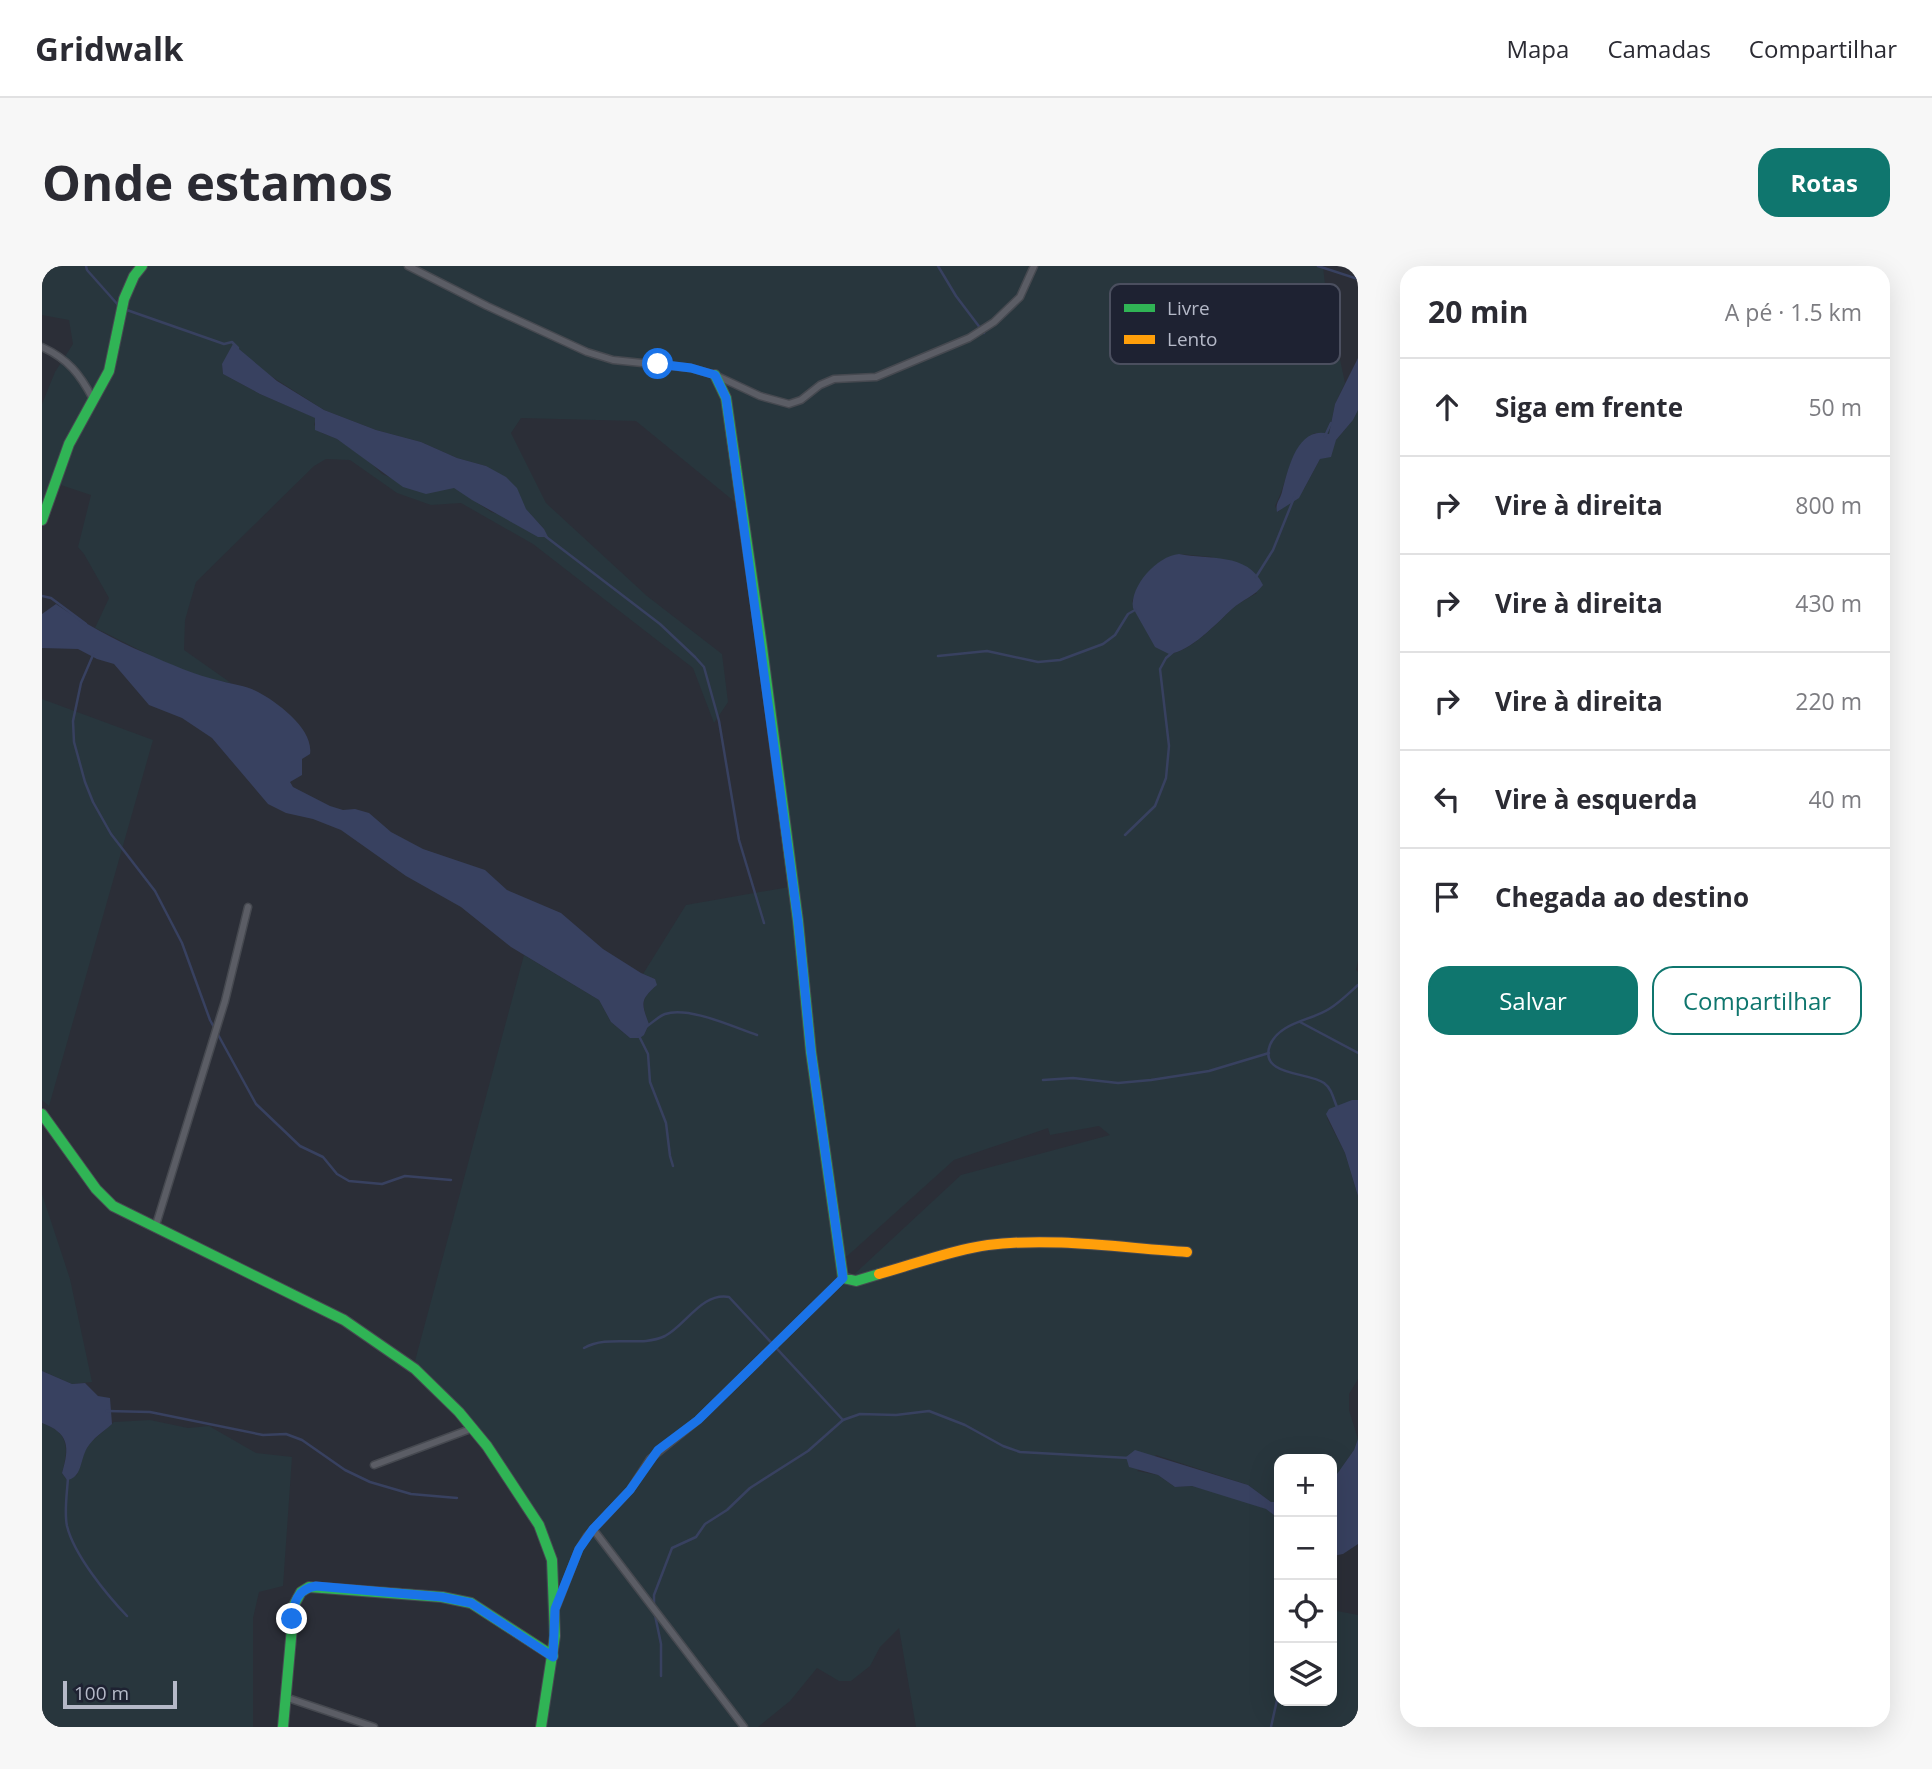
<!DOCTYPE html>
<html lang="pt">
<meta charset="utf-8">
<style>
:root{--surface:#fff;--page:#f7f7f7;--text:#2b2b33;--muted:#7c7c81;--line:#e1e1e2;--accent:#0f766e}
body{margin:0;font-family:"Open Sans",sans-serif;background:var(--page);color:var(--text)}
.controls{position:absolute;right:21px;bottom:21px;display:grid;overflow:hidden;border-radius:14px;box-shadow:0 7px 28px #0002}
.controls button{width:63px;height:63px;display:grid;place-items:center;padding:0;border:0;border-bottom:2px solid var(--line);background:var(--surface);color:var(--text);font:35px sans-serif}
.scale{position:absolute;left:21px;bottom:18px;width:114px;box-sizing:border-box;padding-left:7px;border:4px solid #b5b9c8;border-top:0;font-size:19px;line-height:24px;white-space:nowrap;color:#b5b9c8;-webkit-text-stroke:5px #1e2232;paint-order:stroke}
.stop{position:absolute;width:21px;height:21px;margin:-16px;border:5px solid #1a73e8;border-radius:50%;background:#fff}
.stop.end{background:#1a73e8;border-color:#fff;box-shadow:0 2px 7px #0008}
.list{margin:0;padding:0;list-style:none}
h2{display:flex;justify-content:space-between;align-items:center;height:91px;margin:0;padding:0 28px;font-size:30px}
h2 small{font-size:23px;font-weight:400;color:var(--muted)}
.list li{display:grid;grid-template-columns:46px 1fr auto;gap:21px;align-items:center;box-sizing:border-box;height:98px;padding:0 28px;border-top:2px solid var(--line)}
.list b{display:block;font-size:26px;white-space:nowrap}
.list em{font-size:23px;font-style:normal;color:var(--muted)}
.actions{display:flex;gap:14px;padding:21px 28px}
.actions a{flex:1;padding:16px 0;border:2px solid var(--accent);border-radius:21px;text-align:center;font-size:24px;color:var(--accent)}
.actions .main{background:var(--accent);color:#fff}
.icon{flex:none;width:38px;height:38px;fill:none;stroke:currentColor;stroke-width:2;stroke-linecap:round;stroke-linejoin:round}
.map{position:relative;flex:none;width:1316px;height:1461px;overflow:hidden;border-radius:21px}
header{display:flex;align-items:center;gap:42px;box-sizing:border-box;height:98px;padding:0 35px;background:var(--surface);border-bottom:2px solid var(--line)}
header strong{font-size:33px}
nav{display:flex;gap:38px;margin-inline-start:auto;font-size:24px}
.intro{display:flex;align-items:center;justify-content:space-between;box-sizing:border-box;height:168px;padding:0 42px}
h1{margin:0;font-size:49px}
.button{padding:18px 32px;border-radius:21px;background:var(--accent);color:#fff;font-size:24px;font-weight:700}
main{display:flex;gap:42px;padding:0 42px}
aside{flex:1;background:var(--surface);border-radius:21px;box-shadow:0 7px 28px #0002}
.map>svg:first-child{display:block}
.green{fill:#28363d;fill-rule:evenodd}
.water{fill:#384160}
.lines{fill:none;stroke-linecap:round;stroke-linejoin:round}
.stream{stroke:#384160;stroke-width:2.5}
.street-casing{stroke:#464950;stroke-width:9}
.fast-casing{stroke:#464950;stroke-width:12}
.slow-casing{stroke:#464950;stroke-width:12}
.street{stroke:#5b5d65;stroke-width:6}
.fast{stroke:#30b455;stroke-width:10}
.slow{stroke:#ff9f0a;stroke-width:10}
.route{stroke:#1a73e8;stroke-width:9}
.key{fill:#1e2232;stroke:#4b4f5f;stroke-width:2}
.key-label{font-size:19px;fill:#b5b9c8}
</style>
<header>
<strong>Gridwalk</strong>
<nav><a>Mapa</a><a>Camadas</a><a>Compartilhar</a></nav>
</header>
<div class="intro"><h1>Onde estamos</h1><a class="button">Rotas</a></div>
<main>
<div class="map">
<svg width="1316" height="1461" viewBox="0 0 1316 1461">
<rect width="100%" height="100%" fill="#2b2e37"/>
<!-- green -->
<g class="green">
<path d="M2,0H1281L1284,27L1303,117L1293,138L1287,168L1273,167C1245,184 1247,214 1233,240L1236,246L1262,223L1278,193L1311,154L1316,144V695L1314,704L1316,706V834H1310L1285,852L1303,887L1316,930V1113L1307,1128V1144L1316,1173L1312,1184L1290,1215V1193H1237V1236H1229L1206,1219L1114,1189L1095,1205L1116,1209L1133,1221L1150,1220L1187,1230L1225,1243L1237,1253V1435H1290V1344L1316,1349V1461H874L857,1362L838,1381L828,1400L809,1415H797L775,1402L748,1435L716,1461H497L506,1378L502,1264L463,1202L373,1095L482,689L557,734L569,756L588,772L602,769L607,758C601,742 597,733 613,721V713L601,708L644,639L747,621L693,236L594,155L479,152L469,167L504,237L605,330L680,388L686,436L672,457L651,402L491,278L419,237L389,239L355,227L308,194L284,193L272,200L154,316L143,354L142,384L189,417C140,410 96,382 53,362L67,332L42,288L36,281L49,229L16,218L0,260V138L13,106L31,78L27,54L0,49V8ZM180,98L221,105L282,144L334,164L379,176L415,192L444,200L502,263L449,246L412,221L384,227L340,208L326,194L295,173L280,167L272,159L274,152L218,128L181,108ZM1137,288L1170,291L1215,327C1207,332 1198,336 1191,342C1175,357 1149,386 1127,388L1109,374L1090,335L1110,303ZM1057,860L1068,869L919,909L806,1014L802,993L912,894L1006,862L1008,869Z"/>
<path d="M0,433L111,474L7,840L0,834Z"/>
<path d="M0,928L28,1013L50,1116L30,1118L0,1105Z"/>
<path d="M108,1154L146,1162L167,1160L214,1187L250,1191L241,1320L217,1326L211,1352V1461H0V1157C27,1167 27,1181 20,1207L25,1214L35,1209L43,1185L49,1176L72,1156Z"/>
</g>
<!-- water -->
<g class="water">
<path d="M191,78L235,115L282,144L334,164L379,176L415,192L444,200L464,211L475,222L484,243L502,263L506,271H496L430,234L412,222L384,228L361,221L295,173L273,164V152L218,128L181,108L180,98Z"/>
<path d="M1316,92V144L1311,154L1294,174L1289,191L1278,193L1257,232L1235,246C1233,237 1238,234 1240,226C1246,204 1255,159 1287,168L1293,138Z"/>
<path d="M1137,288C1166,294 1206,286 1221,319C1213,330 1200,334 1190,343C1175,357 1148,386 1127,388L1113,381L1091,342C1088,320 1115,290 1137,288Z"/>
<path d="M14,338C42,357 72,374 103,387C128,398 153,409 179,415C192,419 204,419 216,426C235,436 272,463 268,488L260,493V509L248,516L251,521L288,540L301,544L313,543L327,547L349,566L381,583L443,604L465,624L519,647L561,683L599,707L613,713L615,719C598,734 599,737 607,758L602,769L598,772H588L569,756L557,734L469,681L419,641L364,610L299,564L271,553L244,547L226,538L170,472L140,452L107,439L72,398L55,393L36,383L0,382V348Z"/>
<path d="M1310,834H1316V930L1303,887L1284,848L1287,843Z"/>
<path d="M0,1105L30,1118L43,1117L56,1130L68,1132L70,1158C61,1166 51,1172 45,1182C38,1194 40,1212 25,1214L20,1207C28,1181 27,1167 0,1157Z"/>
<path d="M1316,1173V1278L1301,1288L1291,1290L1290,1215L1312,1184Z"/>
<path d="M1093,1184L1206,1219L1229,1236H1237V1253L1224,1243L1150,1220L1133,1221L1116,1209L1087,1201L1084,1191Z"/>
</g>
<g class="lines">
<!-- stream -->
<g class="stream">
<path d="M44,0L45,4L77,40"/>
<path d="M896,0L914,30L942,67"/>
<path d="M1276,0L1316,13"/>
<path d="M82,43L182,78L190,76L196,82"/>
<path d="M1283,170L1289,157"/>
<path d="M503,270L618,358L653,391L662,401L677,455L697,574L722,657"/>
<path d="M1214,311L1231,284L1252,232"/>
<path d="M0,330L9,332L44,358"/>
<path d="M51,389L39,417L31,455L32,476L43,516L51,536L69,568L113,625L140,677L168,754L214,838L258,880L281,891L295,908L307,915L340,918L363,910L409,914"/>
<path d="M896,390L945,385L996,396L1018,394L1061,378L1073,369L1086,348L1093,344"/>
<path d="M1083,569L1113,540L1124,512L1127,480L1118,403L1124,392L1131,386"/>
<path d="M1258,756L1316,787"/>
<path d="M604,761C610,757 617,750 623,748C647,740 691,761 715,769"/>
<path d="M597,770L606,788L608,816L624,857L628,890L631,900"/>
<path d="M1001,814L1031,812L1076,817L1109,814L1167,805L1227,787"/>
<path d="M1295,841C1291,832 1290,823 1282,817C1267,806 1216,810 1228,779C1238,756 1268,755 1287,743C1297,737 1307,727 1316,719"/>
<path d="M542,1082C567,1068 598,1082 623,1070C644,1059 660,1026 687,1031L801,1154"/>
<path d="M65,1145L108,1146L221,1169L244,1168L260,1174L303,1204L328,1216L369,1228L415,1232"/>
<path d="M26,1212C25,1227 22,1246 25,1260C32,1289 65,1329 85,1350"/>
<path d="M612,1339V1329L630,1282L654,1271L663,1258L685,1244L708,1222L766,1185L801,1154L818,1148L854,1149L887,1145L923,1159L961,1180L978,1186L1087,1192"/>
<path d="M613,1349L619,1378V1410"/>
<path d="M1229,1461L1237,1425"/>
</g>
<!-- street casing -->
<g class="street-casing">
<g id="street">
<path d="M366,0L445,40L545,86L571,94L649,102L673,109L718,130L747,138L759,134L778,119L792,113L834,111L927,72L952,56L978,31L992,0"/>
<path d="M0,81C26,93 38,108 51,133"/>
<path d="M113,962L183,735L206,641"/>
<path d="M332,1199L431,1162"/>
<path d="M551,1263L702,1461"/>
<path d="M514,1342L537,1283L545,1270L588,1224L608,1193L656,1154L801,1012"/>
<path d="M243,1431L332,1461"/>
</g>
</g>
<!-- fast casing -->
<g class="fast-casing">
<g id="fast">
<path d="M673,109L684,132L720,381L756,655L769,786L801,1012L814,1015L837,1008"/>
<path d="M0,254L27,178L67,105L82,33L92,10L100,0"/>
<path d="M0,848L54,923L71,940L302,1054L373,1103L417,1146L445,1180L497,1259L510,1294L513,1370L499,1461"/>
<path d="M241,1461L252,1339L259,1326L267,1321L400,1331L429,1337L511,1390"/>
</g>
</g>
<!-- slow casing -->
<g class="slow-casing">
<path id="slow" d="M837,1008C873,998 910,984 946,979C1012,971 1080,982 1145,986"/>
</g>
<!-- street -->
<use href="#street" class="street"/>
<!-- fast -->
<use href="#fast" class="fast"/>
<!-- slow -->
<use href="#slow" class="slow"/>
</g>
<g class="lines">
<!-- route -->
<path class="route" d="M250,1353C252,1336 255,1323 274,1320L400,1331L429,1337L511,1391L513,1343L537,1283L551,1263L588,1224L616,1184L656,1154L801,1012L769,786L756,655L684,132L673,109L649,102L616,98"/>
</g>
<!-- legend -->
<rect x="1068" y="18" width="230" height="80" rx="10" class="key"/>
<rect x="1082" y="38" width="31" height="8" fill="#30b455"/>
<rect x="1082" y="69" width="31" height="9" fill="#ff9f0a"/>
<g class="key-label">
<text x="1125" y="49">Livre</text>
<text x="1125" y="80">Lento</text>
</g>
</svg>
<div class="controls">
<button>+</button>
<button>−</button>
<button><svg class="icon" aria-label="locate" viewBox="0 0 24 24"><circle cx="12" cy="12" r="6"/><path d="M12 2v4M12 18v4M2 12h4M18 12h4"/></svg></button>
<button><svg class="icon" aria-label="layers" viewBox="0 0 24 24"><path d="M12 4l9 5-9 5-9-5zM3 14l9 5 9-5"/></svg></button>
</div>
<div class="scale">100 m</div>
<div class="stop" style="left:616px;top:98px"></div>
<div class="stop end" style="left:250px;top:1353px"></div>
</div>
<aside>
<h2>20 min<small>A pé · 1.5 km</small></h2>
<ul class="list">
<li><svg class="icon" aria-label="ahead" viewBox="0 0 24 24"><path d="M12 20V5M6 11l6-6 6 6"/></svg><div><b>Siga em frente</b></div><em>50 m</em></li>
<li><svg class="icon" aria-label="right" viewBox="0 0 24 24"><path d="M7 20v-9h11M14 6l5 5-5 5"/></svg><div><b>Vire à direita</b></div><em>800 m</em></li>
<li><svg class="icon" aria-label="right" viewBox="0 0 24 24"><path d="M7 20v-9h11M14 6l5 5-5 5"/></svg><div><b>Vire à direita</b></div><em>430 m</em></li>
<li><svg class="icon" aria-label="right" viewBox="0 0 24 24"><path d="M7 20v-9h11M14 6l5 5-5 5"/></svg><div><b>Vire à direita</b></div><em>220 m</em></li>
<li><svg class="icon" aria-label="left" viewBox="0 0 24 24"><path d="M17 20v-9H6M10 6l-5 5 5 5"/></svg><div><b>Vire à esquerda</b></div><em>40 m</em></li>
<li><svg class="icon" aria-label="arrive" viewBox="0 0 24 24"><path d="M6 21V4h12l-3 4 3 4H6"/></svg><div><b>Chegada ao destino</b></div></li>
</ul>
<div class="actions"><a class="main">Salvar</a><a>Compartilhar</a></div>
</aside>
</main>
